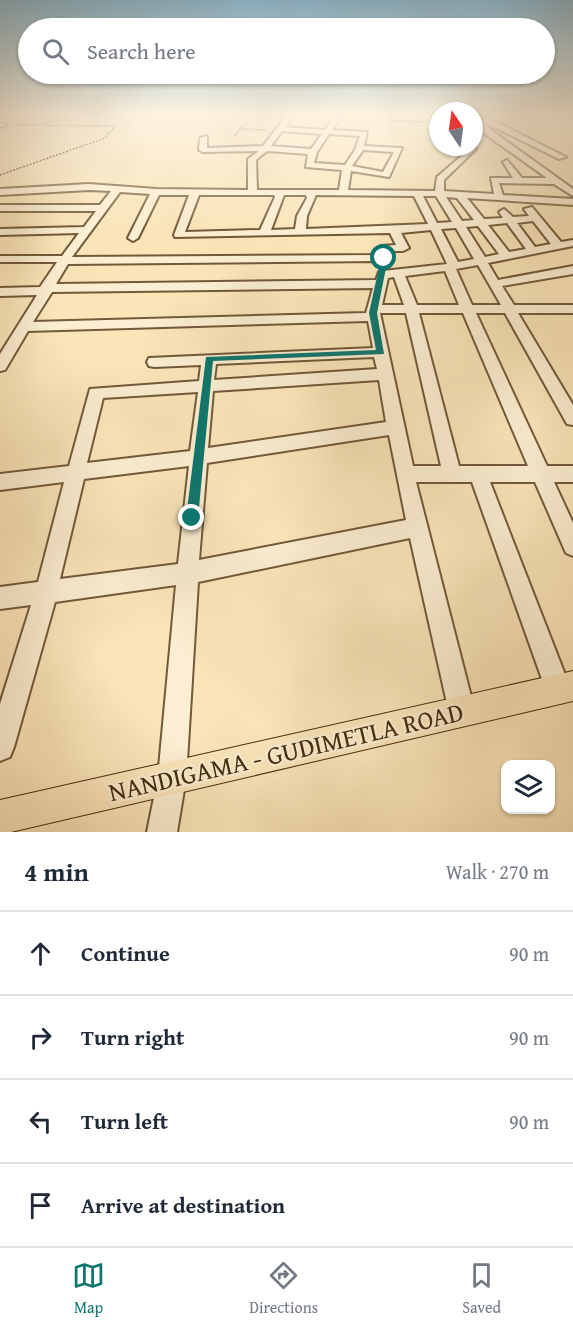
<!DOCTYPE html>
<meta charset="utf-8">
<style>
:root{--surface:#fff;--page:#f6f6f7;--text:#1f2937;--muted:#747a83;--line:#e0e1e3;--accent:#0f766e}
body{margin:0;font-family:"Gentium Book Plus",serif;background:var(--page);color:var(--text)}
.controls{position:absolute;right:18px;bottom:18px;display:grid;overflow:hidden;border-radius:12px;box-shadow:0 2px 4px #0004}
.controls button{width:54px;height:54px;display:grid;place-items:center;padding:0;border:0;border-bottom:2px solid var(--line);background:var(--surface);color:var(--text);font:30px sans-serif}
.compass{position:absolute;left:429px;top:102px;width:54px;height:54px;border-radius:50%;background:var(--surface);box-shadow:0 2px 4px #0004;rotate:347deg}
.stop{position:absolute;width:18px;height:18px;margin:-14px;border:4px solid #0f766e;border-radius:50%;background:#fff}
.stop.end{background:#0f766e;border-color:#fff;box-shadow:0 2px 6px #0008}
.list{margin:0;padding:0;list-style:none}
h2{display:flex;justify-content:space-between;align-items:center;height:78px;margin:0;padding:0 24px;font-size:26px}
h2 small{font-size:20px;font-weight:400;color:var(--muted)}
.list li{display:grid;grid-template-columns:39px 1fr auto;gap:18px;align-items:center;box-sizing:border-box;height:84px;padding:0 24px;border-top:2px solid var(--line)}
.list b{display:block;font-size:22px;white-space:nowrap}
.list em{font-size:20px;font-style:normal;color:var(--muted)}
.icon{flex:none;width:33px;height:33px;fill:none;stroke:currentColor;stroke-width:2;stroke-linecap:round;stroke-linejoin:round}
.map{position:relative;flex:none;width:573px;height:832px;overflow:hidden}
.search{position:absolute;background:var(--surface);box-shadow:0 2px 4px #0004;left:18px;right:18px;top:18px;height:66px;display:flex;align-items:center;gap:15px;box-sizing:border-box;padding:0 21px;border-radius:33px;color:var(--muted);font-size:22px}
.sheet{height:414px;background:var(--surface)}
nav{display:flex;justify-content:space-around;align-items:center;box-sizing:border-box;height:84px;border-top:2px solid var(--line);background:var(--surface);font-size:16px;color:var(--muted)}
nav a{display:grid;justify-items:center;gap:3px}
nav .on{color:var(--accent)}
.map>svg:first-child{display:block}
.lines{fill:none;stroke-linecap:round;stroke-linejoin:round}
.minor-casing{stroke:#725938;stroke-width:4}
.major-casing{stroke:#442a0d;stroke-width:2}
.path{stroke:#442a0d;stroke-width:1.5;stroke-dasharray:2 1.5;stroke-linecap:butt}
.minor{fill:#fceed2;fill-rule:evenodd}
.major{fill:#fae5b9;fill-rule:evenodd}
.route{fill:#0f766e}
.labels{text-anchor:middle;stroke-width:5;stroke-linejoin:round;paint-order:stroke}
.near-street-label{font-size:26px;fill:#442a0d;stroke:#fceed2}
</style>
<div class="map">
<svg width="573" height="832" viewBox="0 0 573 832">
<rect width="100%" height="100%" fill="#fae5b9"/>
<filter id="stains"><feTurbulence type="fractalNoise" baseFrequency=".00333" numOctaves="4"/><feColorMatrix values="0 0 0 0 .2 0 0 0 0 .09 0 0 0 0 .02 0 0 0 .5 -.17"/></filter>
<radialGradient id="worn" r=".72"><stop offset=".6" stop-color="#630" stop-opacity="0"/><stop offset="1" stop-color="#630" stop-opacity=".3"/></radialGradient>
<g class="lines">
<!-- minor casing -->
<g class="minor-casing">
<g id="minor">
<path d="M112,114H127L115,116Z"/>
<path d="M288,114H294L285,127L325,130L336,114H342L332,130L367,132L364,146L402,148L389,177L351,171L348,190L435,191L437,177L474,145L476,149L444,180V191L494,194L491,178H513L503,162L507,160L522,178H547L485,134L474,114H479L483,119L492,120L566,157L559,159L486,123L491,130L573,189V196L554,184L499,183L503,195L573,199V205L467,198L484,219L503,218L499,212L504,209L513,217L529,216L524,209L532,207L561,242L573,240V246L488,263L498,280L573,266V274L502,286L514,305H573V313H518L573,405V425L567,424L505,313H476L547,466H573V482H554L573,523V556L566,553L535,482H490L571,690L567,699L558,703L549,699L472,482H416L475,712L471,721L462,725L453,721L449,712L410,538L198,582L186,778L177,832H147L158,778L176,585L55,602L14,747L10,757L0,761V704L31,605L0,609V587L38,582L64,482L0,490V474L69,466L90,389L199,381L201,365L154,367L149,366L147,362L149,358L373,348L368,321L28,331L5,370L0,371V354L37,295L0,296V288L40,287L57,262H0V256H62L79,233L0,235V229L84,227L96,211H0V205H100L111,191L89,190L0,195V189L89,184L156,189L248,190V159L259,151L203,152L199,150L200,138L207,136V148L263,146ZM282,131L322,134L311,149L271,146ZM329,134L360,136L355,150L345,165L314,163L317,152ZM363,150L394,152L383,172L352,166ZM267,151L308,154L306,167L342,170L339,190H257L256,160ZM120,192L150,194L128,238L133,241L138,238L159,195H189L174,235L175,237L390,233L396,245L381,246L379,255L72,257ZM199,195H274L275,197L260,230L185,232ZM284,195H306L307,198L297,216L295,229L271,230ZM316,195L414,196L428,224L306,229L307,216ZM423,196H436L452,222L437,223ZM446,197L457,198L474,220L462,221ZM533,221L551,244L535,247L517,223ZM507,223L526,249L509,252L488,225ZM478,226L499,254L485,257L466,227ZM456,228L474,259L458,262L441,229ZM431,230L447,264L383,271L379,272L376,280L56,284L68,264L378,261L380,267L384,268L390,265V251H403L409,248L401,233ZM478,265L501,305H472L456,269ZM445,271L459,305H417L405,276ZM394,277L404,305H382L388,278ZM373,288L366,313L33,322L52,292ZM380,313H406L441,466H413ZM419,313H463L528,466H459ZM374,357L377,369L214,380L216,364ZM379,380L386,422L208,448L213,391ZM198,392L190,451L87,463L103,398ZM389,435L406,520L199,560L207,463ZM189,466L178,564L60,579L84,479Z"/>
<path d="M391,114L438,117V121L392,120L389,118Z"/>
<path d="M0,123L5,124L7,125L0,127Z"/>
</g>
</g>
<!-- major casing -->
<g class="major-casing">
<path id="major" d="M573,671V701L11,832H0V800Z"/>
</g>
<!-- path -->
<g class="path">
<path d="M43,124L89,114"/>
<path d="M13,125L115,126"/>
<path d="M240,129L256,114"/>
<path d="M235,136L240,129L267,130"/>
<path d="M0,175L105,138L117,124"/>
</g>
<!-- minor -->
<use href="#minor" class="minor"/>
<!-- major -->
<use href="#major" class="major"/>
</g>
<!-- sky -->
<linearGradient id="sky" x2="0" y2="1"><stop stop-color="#8bb8d0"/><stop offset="0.5" stop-color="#fdf3e0"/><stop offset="1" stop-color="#fdf3e0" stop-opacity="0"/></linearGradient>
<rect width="573" height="230" fill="url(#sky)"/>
<!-- route -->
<path class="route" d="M384,256L388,258L377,313L384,354L213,361L198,518L192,523L188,521L186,518L206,357L376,350L369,313L381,258Z"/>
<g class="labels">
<!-- near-street labels -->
<g class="near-street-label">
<text transform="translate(286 752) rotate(-13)" y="9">NANDIGAMA - GUDIMETLA ROAD</text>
</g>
</g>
<rect width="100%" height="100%" filter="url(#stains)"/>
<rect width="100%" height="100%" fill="url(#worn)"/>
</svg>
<div class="controls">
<button><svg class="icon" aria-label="layers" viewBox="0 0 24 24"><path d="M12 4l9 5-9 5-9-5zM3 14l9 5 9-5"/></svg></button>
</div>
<svg class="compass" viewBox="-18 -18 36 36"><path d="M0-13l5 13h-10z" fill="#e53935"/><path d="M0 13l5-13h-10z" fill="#747a83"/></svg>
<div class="stop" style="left:384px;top:258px"></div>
<div class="stop end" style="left:192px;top:518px"></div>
<div class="search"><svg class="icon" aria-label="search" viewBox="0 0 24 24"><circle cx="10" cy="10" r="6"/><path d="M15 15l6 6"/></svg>Search here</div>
</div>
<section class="sheet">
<h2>4 min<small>Walk · 270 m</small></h2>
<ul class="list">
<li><svg class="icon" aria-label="ahead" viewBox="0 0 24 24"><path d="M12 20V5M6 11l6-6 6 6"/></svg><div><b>Continue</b></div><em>90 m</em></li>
<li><svg class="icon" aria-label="right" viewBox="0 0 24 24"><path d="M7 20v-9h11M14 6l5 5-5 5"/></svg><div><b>Turn right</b></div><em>90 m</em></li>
<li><svg class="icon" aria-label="left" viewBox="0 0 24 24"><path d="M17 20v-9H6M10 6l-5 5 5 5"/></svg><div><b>Turn left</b></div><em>90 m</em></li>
<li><svg class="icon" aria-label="arrive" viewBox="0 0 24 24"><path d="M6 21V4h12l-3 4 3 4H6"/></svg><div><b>Arrive at destination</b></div></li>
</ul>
</section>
<nav>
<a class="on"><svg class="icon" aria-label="map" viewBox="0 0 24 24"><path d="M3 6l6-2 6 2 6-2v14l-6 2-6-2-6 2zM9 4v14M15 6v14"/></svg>Map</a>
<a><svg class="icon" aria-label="directions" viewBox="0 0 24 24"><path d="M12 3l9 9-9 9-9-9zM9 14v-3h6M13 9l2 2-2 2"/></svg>Directions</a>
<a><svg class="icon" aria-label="saved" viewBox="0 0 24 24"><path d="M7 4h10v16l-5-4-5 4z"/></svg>Saved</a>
</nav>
